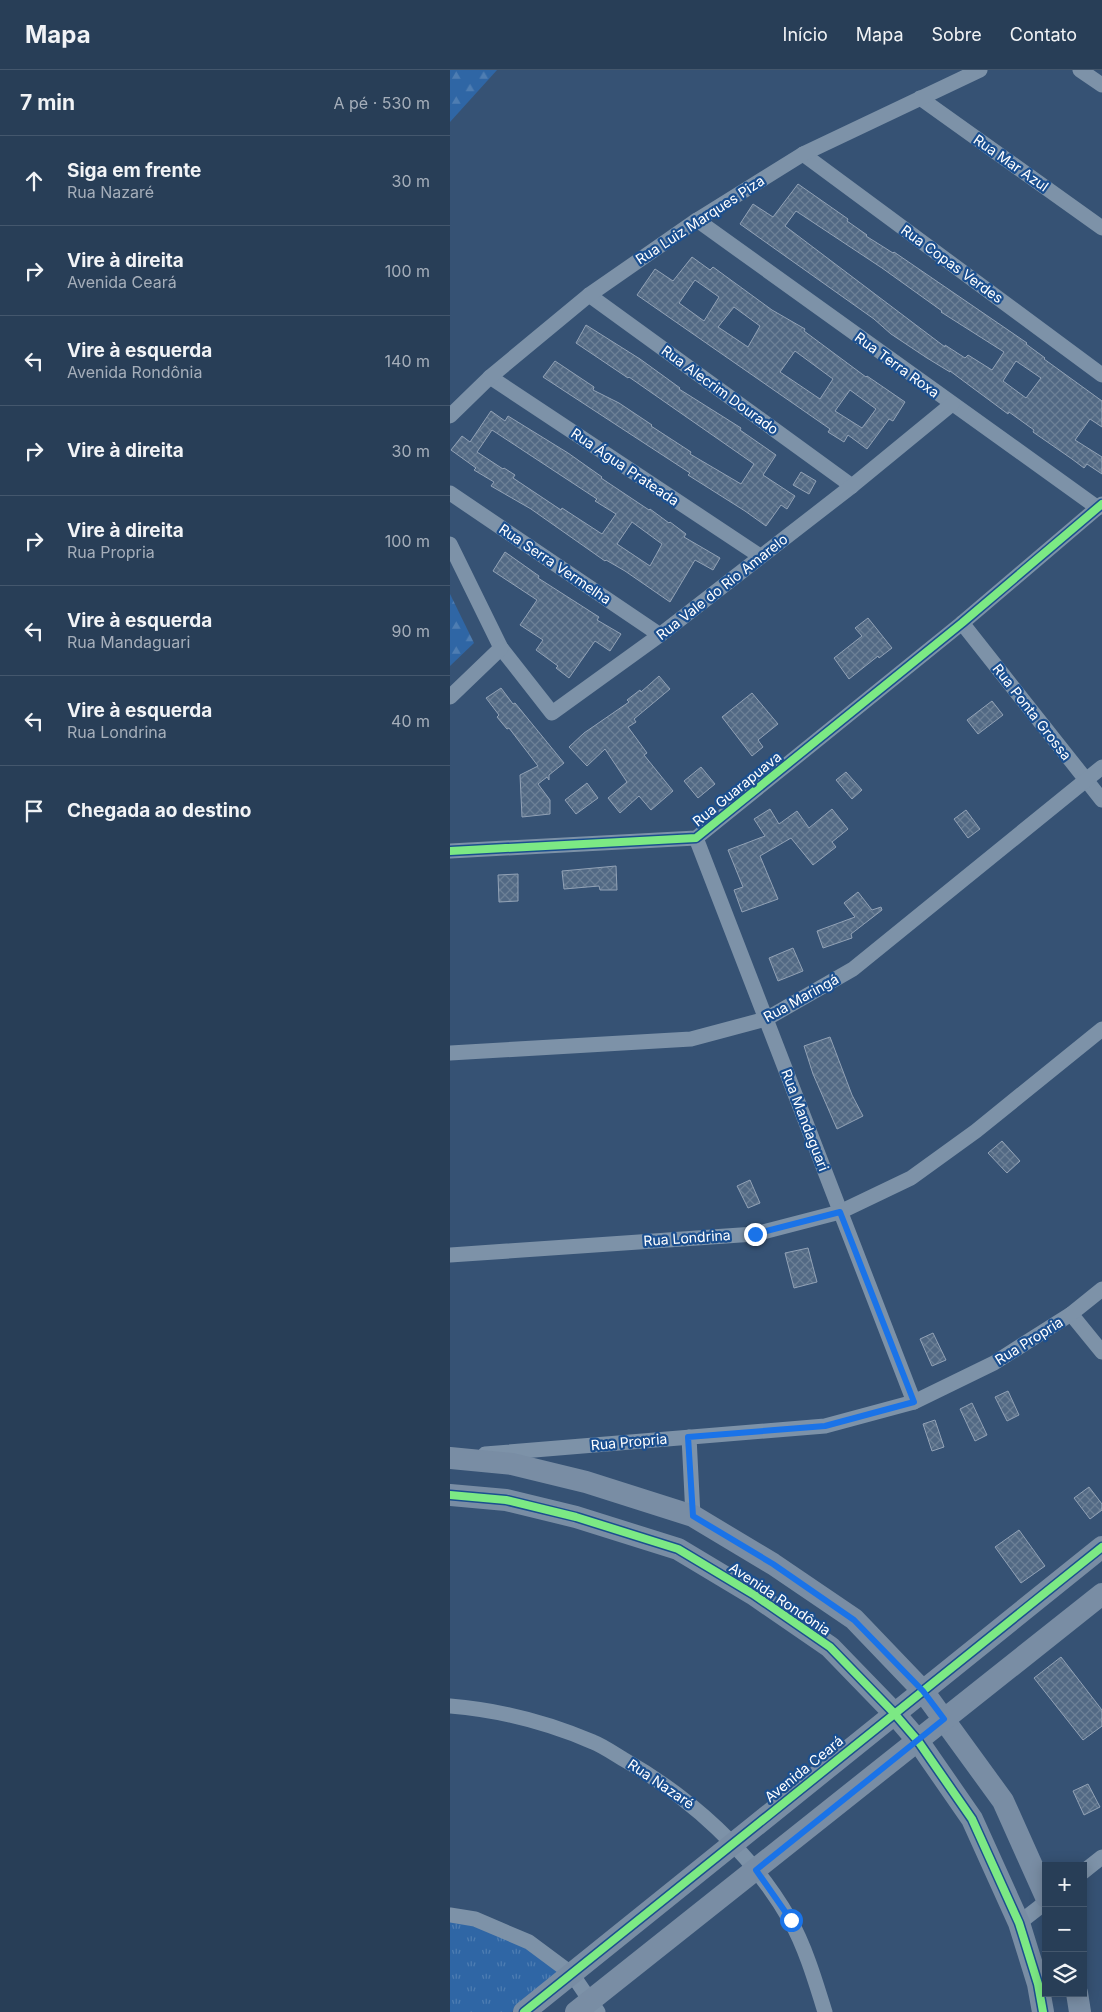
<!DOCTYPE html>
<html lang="pt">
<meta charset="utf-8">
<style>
:root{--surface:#283e57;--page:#344961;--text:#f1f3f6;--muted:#a5aeba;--line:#44576d}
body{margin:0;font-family:Inter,sans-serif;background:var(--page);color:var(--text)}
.controls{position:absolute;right:15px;bottom:15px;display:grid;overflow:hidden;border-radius:0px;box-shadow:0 2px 12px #0003}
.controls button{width:45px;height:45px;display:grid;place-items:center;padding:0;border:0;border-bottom:1px solid var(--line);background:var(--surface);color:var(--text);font:25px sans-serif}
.stop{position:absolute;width:15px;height:15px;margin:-11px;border:4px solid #1a73e8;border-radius:50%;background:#fff}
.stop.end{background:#1a73e8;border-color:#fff;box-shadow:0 1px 5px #0008}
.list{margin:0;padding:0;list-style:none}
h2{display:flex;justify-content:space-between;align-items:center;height:65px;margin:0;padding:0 20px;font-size:21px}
h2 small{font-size:16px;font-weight:400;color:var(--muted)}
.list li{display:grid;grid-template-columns:32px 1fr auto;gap:15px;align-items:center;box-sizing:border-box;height:90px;padding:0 20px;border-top:1px solid var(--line)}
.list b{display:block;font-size:19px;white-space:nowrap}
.list p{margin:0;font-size:16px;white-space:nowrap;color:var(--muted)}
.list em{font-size:16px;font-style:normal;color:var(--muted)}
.icon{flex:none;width:28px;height:28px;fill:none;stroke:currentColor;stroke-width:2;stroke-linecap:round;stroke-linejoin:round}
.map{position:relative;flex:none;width:652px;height:1942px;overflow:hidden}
header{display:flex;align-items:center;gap:30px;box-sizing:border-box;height:70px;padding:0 25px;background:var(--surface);border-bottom:1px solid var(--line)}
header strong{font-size:24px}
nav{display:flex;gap:28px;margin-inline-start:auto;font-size:18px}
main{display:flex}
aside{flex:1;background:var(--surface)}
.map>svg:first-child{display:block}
.forest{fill:url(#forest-firs)}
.park{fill:url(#park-tufts)}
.building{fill:url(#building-cross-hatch);stroke:#92a2b6;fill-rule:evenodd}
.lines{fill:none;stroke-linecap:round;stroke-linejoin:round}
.street{stroke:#7d92a8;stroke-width:15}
.secondary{stroke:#798da4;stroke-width:22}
.cycleway-casing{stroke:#1b4f8f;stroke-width:11}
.cycleway{stroke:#7ce984;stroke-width:8}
.route{stroke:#1a73e8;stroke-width:6}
.labels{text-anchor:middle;stroke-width:4.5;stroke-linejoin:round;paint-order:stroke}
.street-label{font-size:14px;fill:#fff;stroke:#1b4f8f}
</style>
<header>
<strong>Mapa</strong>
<nav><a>Início</a><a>Mapa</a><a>Sobre</a><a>Contato</a></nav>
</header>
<main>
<aside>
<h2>7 min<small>A pé · 530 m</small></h2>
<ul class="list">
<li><svg class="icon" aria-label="ahead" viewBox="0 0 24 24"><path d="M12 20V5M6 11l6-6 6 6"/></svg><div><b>Siga em frente</b><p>Rua Nazaré</p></div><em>30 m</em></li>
<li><svg class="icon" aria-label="right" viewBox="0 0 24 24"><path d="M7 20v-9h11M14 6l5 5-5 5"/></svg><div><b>Vire à direita</b><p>Avenida Ceará</p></div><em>100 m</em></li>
<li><svg class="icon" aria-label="left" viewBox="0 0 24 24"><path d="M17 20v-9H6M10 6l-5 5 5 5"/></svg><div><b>Vire à esquerda</b><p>Avenida Rondônia</p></div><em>140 m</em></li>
<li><svg class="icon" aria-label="right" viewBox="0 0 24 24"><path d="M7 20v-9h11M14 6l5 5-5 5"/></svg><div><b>Vire à direita</b></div><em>30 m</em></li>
<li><svg class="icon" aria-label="right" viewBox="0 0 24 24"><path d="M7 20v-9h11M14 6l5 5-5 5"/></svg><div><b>Vire à direita</b><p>Rua Propria</p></div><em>100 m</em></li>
<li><svg class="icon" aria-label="left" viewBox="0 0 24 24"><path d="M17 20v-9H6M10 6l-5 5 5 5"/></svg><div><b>Vire à esquerda</b><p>Rua Mandaguari</p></div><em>90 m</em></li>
<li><svg class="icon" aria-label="left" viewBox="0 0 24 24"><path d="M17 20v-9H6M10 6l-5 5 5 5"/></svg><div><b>Vire à esquerda</b><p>Rua Londrina</p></div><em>40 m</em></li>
<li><svg class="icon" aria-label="arrive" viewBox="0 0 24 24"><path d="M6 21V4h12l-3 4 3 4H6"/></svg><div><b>Chegada ao destino</b></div></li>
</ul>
</aside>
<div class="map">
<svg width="652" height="1942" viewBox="0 0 652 1942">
<defs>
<pattern id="forest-firs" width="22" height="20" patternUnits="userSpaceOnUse" patternTransform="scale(1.25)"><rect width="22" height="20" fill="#2f66a5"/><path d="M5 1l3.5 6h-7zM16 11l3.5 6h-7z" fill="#4e7db2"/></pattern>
<pattern id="park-tufts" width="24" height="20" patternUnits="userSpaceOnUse" patternTransform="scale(1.25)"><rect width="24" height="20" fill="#2f66a5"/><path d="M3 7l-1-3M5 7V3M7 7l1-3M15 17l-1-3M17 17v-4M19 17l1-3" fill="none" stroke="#4e7db2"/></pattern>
<pattern id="building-cross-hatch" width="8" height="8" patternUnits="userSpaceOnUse" patternTransform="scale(1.25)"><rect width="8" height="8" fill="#526984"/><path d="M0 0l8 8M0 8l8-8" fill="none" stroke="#6c8096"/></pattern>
</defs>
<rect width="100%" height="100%" fill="#365274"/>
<!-- forest -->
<g class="forest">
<path d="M0,0H47L0,52Z"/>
<path d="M0,524L24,573L0,596Z"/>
</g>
<!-- park -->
<path class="park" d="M0,1850L23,1853L75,1874L110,1903L62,1942H0Z"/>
<!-- building -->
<g class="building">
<path d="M348,114L398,149L397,151L417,165L416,166L443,183L444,182L577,273L576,274L595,288L594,289L652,331V357L640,349L625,370L652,387V404L637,394L634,398L622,389L583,362L584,360L559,342L558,344L500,301V302L477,288L441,264L424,249L290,154L303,134L323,147ZM346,141L432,198L492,241L491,242L554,282L542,300L518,285L515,288L495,275V277L335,156ZM566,291L591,308L576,328L553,311Z"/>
<path d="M242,187L260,200L263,197L322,240L355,259L354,261L416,307L417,306L455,332L443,351L439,349L417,379L398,365L394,372L378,362L380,359L187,225L205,199L223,211ZM245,210L269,227L254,251L229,233ZM284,237L310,256L298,277L268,257ZM345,281L383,309L370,329L330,302ZM400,320L426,339L412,358L385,341Z"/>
<path d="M136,255L190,289L230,318L229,319L291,358L290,360L326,385L313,405L345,426L337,439L331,435L316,456L295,441L238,405L240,403L93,307L105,291L144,317L143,320L169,333L202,355L201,356L241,382L240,384L291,414L304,394L179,307L178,308L126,273Z"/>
<path d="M41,341L55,351L58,346L118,383L152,407L151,408L199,440L200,439L219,453L220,452L236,464L234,467L270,488L263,500L245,490L220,532L175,501L156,490L155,491L81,439L41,416L44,412L24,400L26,398L1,380L12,366L20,372ZM42,360L147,429L145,431L166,444L152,464L112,438L111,440L63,408L65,405L54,398L53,399L27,382ZM182,452L212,474L200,496L167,474Z"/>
<path d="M351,402L366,411L359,424L343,415Z"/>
<path d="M55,482L89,506L88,508L149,547L147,550L171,564L160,581L145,571L119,608L106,598L108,596L86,580L93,570L70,555L87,530L43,501Z"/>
<path d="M418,548L442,578L429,588L428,586L399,609L384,588L412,566L405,558Z"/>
<path d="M209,606L220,619L184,649L186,652L178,657L197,683L194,685L223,721L201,740L189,726L170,743L158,728L177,712L155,679L137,696L119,677L134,663L179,632L177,630L190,620L191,622Z"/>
<path d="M51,618L63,634L65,633L114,693L99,705V710L97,707L88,714L100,730V744L72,747L70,705L88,696L59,658L57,659L47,647L49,645L36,628Z"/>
<path d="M302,623L328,654L308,670L313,677L302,686L272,647Z"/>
<path d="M542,631L553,645L528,664L517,650Z"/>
<path d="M251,697L265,714L248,728L234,711Z"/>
<path d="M396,702L412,720L402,729L386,710Z"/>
<path d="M137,713L148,728L126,744L115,730Z"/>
<path d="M320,739L329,754L347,741L359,758L382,739L398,759L382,772L386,777L363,795L341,768L310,786L328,829L292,842L284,820L293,817L278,780L315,766L304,749Z"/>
<path d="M516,740L530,759L518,768L504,749Z"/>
<path d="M166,796L167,820H150L149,816L114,819L112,801Z"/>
<path d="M68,804V831L49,832L48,805Z"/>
<path d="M408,822L422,840L431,837L432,840L401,864L402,868L373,878L367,861L405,847L394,833Z"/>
<path d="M343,878L353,901L328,911L319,888Z"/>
<path d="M380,967L402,1025L413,1046L387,1059L363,1004L354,976Z"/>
<path d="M552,1071L570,1091L557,1103L538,1083Z"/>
<path d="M300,1110L310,1133L298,1138L287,1116Z"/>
<path d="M358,1178L367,1212L344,1218L335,1183Z"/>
<path d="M483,1263L496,1290L482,1296L470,1269Z"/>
<path d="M558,1321L569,1345L557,1351L545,1327Z"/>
<path d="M522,1333L537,1365L525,1371L510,1339Z"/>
<path d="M485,1350L494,1377L482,1381L473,1354Z"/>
<path d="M639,1417L652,1434V1440L640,1449L624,1428Z"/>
<path d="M569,1460L595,1496L571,1513L545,1477Z"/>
<path d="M611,1587L652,1640V1656L633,1670L584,1608Z"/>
<path d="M638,1714L650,1737L634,1745L623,1721Z"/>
</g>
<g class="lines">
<!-- street -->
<g class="street">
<path d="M630,0L652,15"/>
<path d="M470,28L652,158"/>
<path d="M353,84L652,305"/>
<path d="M247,150L648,438"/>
<path d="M139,225L402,416"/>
<path d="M40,307L310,486"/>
<path d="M0,346L40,307L139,225L247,150L353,84L530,0"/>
<path d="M0,423L210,565"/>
<path d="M0,474L51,578L102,643L210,565L402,416L502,334"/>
<path d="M512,553L652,730"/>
<path d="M0,627L51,578"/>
<path d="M246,768L464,1332"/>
<path d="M0,781L246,768L512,553L652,434"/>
<path d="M0,983L241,969L316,949L403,899L652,697"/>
<path d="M0,1185L305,1164L390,1142L461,1108L526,1061L652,959"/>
<path d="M621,1244L652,1282"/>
<path d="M239,1367L243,1446"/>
<path d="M35,1384L375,1356L464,1332L544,1293L621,1244L652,1219"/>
<path d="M0,1636C48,1640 99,1653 143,1672C153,1676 163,1683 173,1689C240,1727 301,1782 340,1850C355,1876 366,1913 375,1942"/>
<path d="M633,1802L652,1787"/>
<path d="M0,1845L25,1849L79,1872L122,1904L148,1942"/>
<path d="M569,1853L596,1832"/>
</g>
<!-- secondary -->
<g class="secondary">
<path d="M0,1388L62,1394L136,1412L243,1446L323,1494L404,1549L473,1621L553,1731L596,1827"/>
<path d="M0,1425L56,1430L126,1447L228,1479L303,1524L380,1577L444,1643L468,1671L522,1749L569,1853L588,1914L593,1942"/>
<path d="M627,1923L630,1942"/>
<path d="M74,1942L652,1477"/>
<path d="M126,1942L652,1524"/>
</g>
<!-- cycleway casing -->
<g class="cycleway-casing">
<g id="cycleway">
<path d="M0,781L246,768L512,553L652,434"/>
<path d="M0,1425L56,1430L126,1447L228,1479L303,1524L380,1577L444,1643L468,1671L522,1749L569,1853L588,1914L593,1942"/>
<path d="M74,1942L652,1477"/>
</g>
</g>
<!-- cycleway -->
<use href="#cycleway" class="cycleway"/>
</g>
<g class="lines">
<!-- route -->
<path class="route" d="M305,1164L390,1142L464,1332L375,1356L238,1367L243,1446L323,1494L404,1550L473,1621L494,1649L306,1800L341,1850"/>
</g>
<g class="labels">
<!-- street labels -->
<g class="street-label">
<text transform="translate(561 93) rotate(35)" y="5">Rua Mar Azul</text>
<text transform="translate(250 150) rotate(-33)" y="5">Rua Luiz Marques Piza</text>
<text transform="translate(502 194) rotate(36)" y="5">Rua Copas Verdes</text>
<text transform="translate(447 295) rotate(36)" y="5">Rua Terra Roxa</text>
<text transform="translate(270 320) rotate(36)" y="5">Rua Alecrim Dourado</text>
<text transform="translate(175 397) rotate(34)" y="5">Rua Água Prateada</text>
<text transform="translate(105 494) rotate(34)" y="5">Rua Serra Vermelha</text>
<text transform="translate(272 517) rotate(-38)" y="5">Rua Vale do Rio Amarelo</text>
<text transform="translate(582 642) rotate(52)" y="5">Rua Ponta Grossa</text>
<text transform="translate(287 719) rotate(-39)" y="5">Rua Guarapuava</text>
<text transform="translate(351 928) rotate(-29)" y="5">Rua Maringá</text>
<text transform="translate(355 1050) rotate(69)" y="5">Rua Mandaguari</text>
<text transform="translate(237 1168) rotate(-4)" y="5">Rua Londrina</text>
<text transform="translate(579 1271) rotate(-32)" y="5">Rua Propria</text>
<text transform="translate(179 1372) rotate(-5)" y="5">Rua Propria</text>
<text transform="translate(330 1529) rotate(34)" y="5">Avenida Rondônia</text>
<text transform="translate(354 1699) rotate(-39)" y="5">Avenida Ceará</text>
<text transform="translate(211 1714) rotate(34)" y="5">Rua Nazaré</text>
</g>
</g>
</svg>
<div class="controls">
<button>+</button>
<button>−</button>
<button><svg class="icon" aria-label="layers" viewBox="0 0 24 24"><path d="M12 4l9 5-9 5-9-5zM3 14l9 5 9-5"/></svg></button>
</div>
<div class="stop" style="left:341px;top:1850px"></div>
<div class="stop end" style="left:305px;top:1164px"></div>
</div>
</main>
